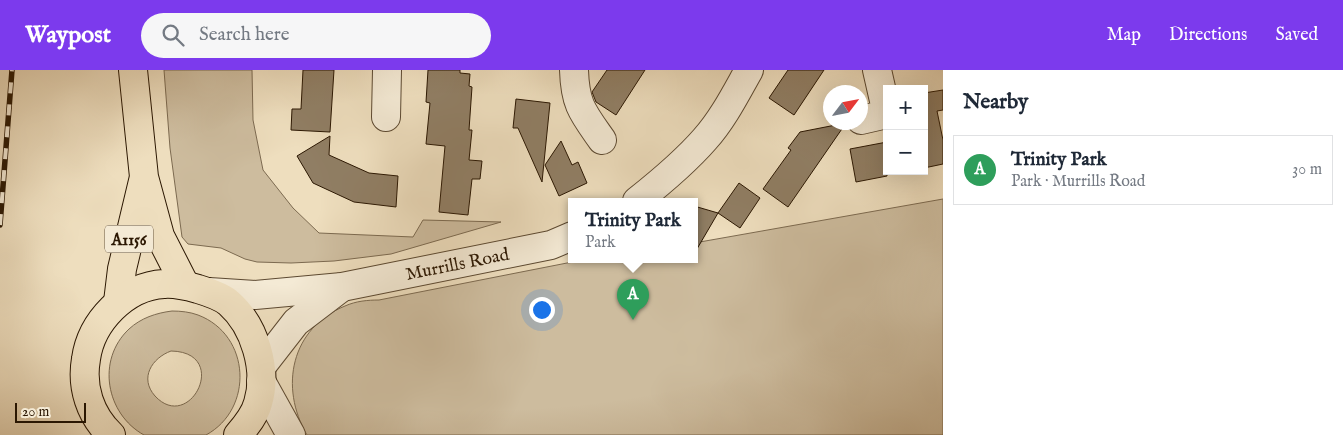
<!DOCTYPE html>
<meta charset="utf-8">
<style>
:root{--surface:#fff;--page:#f6f6f7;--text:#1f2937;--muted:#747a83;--line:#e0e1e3;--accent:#7c3aed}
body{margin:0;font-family:"IM FELL English",serif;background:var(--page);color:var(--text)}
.controls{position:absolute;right:15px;top:15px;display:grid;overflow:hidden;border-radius:0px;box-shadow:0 5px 20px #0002}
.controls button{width:45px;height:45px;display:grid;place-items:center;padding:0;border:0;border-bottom:1px solid var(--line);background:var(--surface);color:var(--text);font:25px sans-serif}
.compass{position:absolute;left:823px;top:15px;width:45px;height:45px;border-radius:50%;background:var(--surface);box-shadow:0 5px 20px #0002;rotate:58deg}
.scale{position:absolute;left:15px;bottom:12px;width:71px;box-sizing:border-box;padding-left:5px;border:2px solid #2b1702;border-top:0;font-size:14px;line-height:18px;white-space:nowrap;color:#2b1702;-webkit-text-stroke:4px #f4ead5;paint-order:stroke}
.you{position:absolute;left:541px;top:239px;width:18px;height:18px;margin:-12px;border:4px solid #fff;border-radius:50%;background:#1a73e8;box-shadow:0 0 0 8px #1a73e833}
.badge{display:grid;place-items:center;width:32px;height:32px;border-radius:50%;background:var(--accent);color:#fff;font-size:16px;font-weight:700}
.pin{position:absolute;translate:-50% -41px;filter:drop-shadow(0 1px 2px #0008)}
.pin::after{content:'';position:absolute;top:26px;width:18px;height:15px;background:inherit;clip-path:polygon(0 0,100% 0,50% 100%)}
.popup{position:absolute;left:568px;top:128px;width:130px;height:65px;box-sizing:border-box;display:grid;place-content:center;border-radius:0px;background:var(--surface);filter:drop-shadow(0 1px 4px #0005);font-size:16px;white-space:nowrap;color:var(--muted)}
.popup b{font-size:19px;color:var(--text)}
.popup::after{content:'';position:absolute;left:50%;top:100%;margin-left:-10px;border:10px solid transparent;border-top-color:var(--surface)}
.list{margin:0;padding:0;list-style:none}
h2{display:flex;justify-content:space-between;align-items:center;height:65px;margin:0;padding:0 20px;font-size:21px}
h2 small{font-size:16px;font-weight:400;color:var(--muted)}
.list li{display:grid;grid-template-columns:32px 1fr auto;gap:15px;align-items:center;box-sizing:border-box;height:70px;margin:0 10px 10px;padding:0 10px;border:1px solid var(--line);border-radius:0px}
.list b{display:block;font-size:19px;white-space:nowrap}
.list p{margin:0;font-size:16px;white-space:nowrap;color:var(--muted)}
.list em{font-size:16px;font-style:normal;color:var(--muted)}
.icon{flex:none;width:28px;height:28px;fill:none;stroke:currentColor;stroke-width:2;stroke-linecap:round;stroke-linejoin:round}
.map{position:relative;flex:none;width:943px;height:365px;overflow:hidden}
header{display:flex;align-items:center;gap:30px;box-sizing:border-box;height:70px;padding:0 25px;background:var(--accent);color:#fff}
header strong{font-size:24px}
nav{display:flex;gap:28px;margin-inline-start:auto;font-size:18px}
.search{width:350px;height:45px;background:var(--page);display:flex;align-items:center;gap:12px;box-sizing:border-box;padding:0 18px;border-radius:28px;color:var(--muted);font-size:19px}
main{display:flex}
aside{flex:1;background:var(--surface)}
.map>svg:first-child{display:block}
.green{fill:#cdbc9e;stroke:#7c6a50;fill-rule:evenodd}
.building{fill:#907e64;stroke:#2b1702}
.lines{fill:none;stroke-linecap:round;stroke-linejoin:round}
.minor-casing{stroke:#5c4931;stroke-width:30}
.major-casing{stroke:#2b1702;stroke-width:30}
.minor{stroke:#f4ead5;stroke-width:28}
.major{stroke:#eedebe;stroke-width:28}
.rail-casing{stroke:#2b1702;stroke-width:5.5}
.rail{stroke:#f4ead5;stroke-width:4;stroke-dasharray:11;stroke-linecap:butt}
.labels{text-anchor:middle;stroke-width:4;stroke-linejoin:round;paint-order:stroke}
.shield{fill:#f4ead5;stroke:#675641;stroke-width:1}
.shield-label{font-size:16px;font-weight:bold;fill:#2b1702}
.street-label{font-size:18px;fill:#2b1702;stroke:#f4ead5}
</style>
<header>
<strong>Waypost</strong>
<div class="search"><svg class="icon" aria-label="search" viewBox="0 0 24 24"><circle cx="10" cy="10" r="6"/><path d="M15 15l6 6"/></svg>Search here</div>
<nav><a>Map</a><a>Directions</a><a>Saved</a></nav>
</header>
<main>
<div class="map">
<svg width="943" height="365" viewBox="0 0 943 365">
<rect width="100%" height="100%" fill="#eedebe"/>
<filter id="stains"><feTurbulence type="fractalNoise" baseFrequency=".004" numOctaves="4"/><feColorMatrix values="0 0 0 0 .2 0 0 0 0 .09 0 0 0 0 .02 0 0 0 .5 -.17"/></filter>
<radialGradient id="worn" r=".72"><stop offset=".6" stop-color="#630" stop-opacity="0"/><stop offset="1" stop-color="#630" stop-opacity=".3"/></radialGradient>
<!-- green -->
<g class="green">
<path d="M164,0H252L253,50L263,100L293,138L319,163L413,167L423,150L501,152L391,184L334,191L291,193L257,192L245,189L221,178L188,174L182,167L170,78Z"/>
<path d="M943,129V365H307C279,317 291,258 345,236C356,231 368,230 379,230L567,193L599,189H694V173Z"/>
<path d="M172,241C181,241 190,242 198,245C251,265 254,339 206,365H144C106,344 96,290 129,259C141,248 156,243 172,241ZM171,281C231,282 190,364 155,326C139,308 152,288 171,281Z"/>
</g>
<!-- building -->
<g class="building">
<path d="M303,0H334L330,62L291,60L292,39H301Z"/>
<path d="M428,0H460V3L470,4L469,16L472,17L469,60H472L469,90L482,91L480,109H472L468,145L439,142L445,76L426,74L430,33L426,32Z"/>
<path d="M607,0H645L616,45L596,32L592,22Z"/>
<path d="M788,0H824L794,45L769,28Z"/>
<path d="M943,20V40L937,41L943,70V94L924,98V23Z"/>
<path d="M516,29L550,33L542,112L518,58H513Z"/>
<path d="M846,53L788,137L763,119L791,80L788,78L800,62Z"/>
<path d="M330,66L329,85L369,103L398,106L396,137L354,132L313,113L297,86Z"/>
<path d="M561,71L572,95L578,92L587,113L559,126L545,95Z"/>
<path d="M887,72V106L856,112L850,79Z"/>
<path d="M739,113L760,128L740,158L718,143Z"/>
<path d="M694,136L718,143L694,184Z"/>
</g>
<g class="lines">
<!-- minor casing -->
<g class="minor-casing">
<g id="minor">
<path d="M574,0C575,35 583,43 602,70"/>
<path d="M386,47L387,0"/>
<path d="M861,50L887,44L877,0"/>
<path d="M637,131C661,112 685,92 705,69C723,49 736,23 749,0"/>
<path id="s1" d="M209,222L255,225L342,217L551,175L572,166"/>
<path d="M261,297L296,252L342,217"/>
<path d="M261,311L291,365"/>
</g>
</g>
<!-- major casing -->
<g class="major-casing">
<g id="major">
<path d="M133,0L144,107L160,166L185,215"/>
<path d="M118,232L122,199L143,111"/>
<path d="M111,365C90,345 81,317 86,289C91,252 125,216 164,214C176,213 187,216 198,219C208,222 221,226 229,233C255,256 268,300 258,333C255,345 246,356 238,365"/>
</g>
</g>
<!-- minor -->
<use href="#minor" class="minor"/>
<!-- major -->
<use href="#major" class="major"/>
<!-- rail casing -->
<g class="rail-casing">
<path id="rail" d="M0,155L12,0"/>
</g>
<!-- rail -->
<use href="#rail" class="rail"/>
</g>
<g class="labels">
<!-- shield labels -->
<rect class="shield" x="105" y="155.5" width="48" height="27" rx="4"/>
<g class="shield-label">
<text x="129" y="175">A1156</text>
</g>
<!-- street labels -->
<g class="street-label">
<text dy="6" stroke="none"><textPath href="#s1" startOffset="251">Murrills Road</textPath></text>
</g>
</g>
<rect width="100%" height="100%" filter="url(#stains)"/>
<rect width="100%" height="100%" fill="url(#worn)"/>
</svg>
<div class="controls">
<button>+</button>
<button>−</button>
</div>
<svg class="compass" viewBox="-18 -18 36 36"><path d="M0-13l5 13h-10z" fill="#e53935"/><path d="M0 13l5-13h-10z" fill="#747a83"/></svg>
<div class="scale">20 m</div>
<div class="you"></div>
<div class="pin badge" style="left:633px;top:250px;background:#2e9e5b">A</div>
<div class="popup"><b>Trinity Park</b>Park</div>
</div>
<aside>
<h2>Nearby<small></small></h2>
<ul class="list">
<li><span class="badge" style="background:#2e9e5b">A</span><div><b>Trinity Park</b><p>Park · Murrills Road</p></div><em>30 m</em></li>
</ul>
</aside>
</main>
